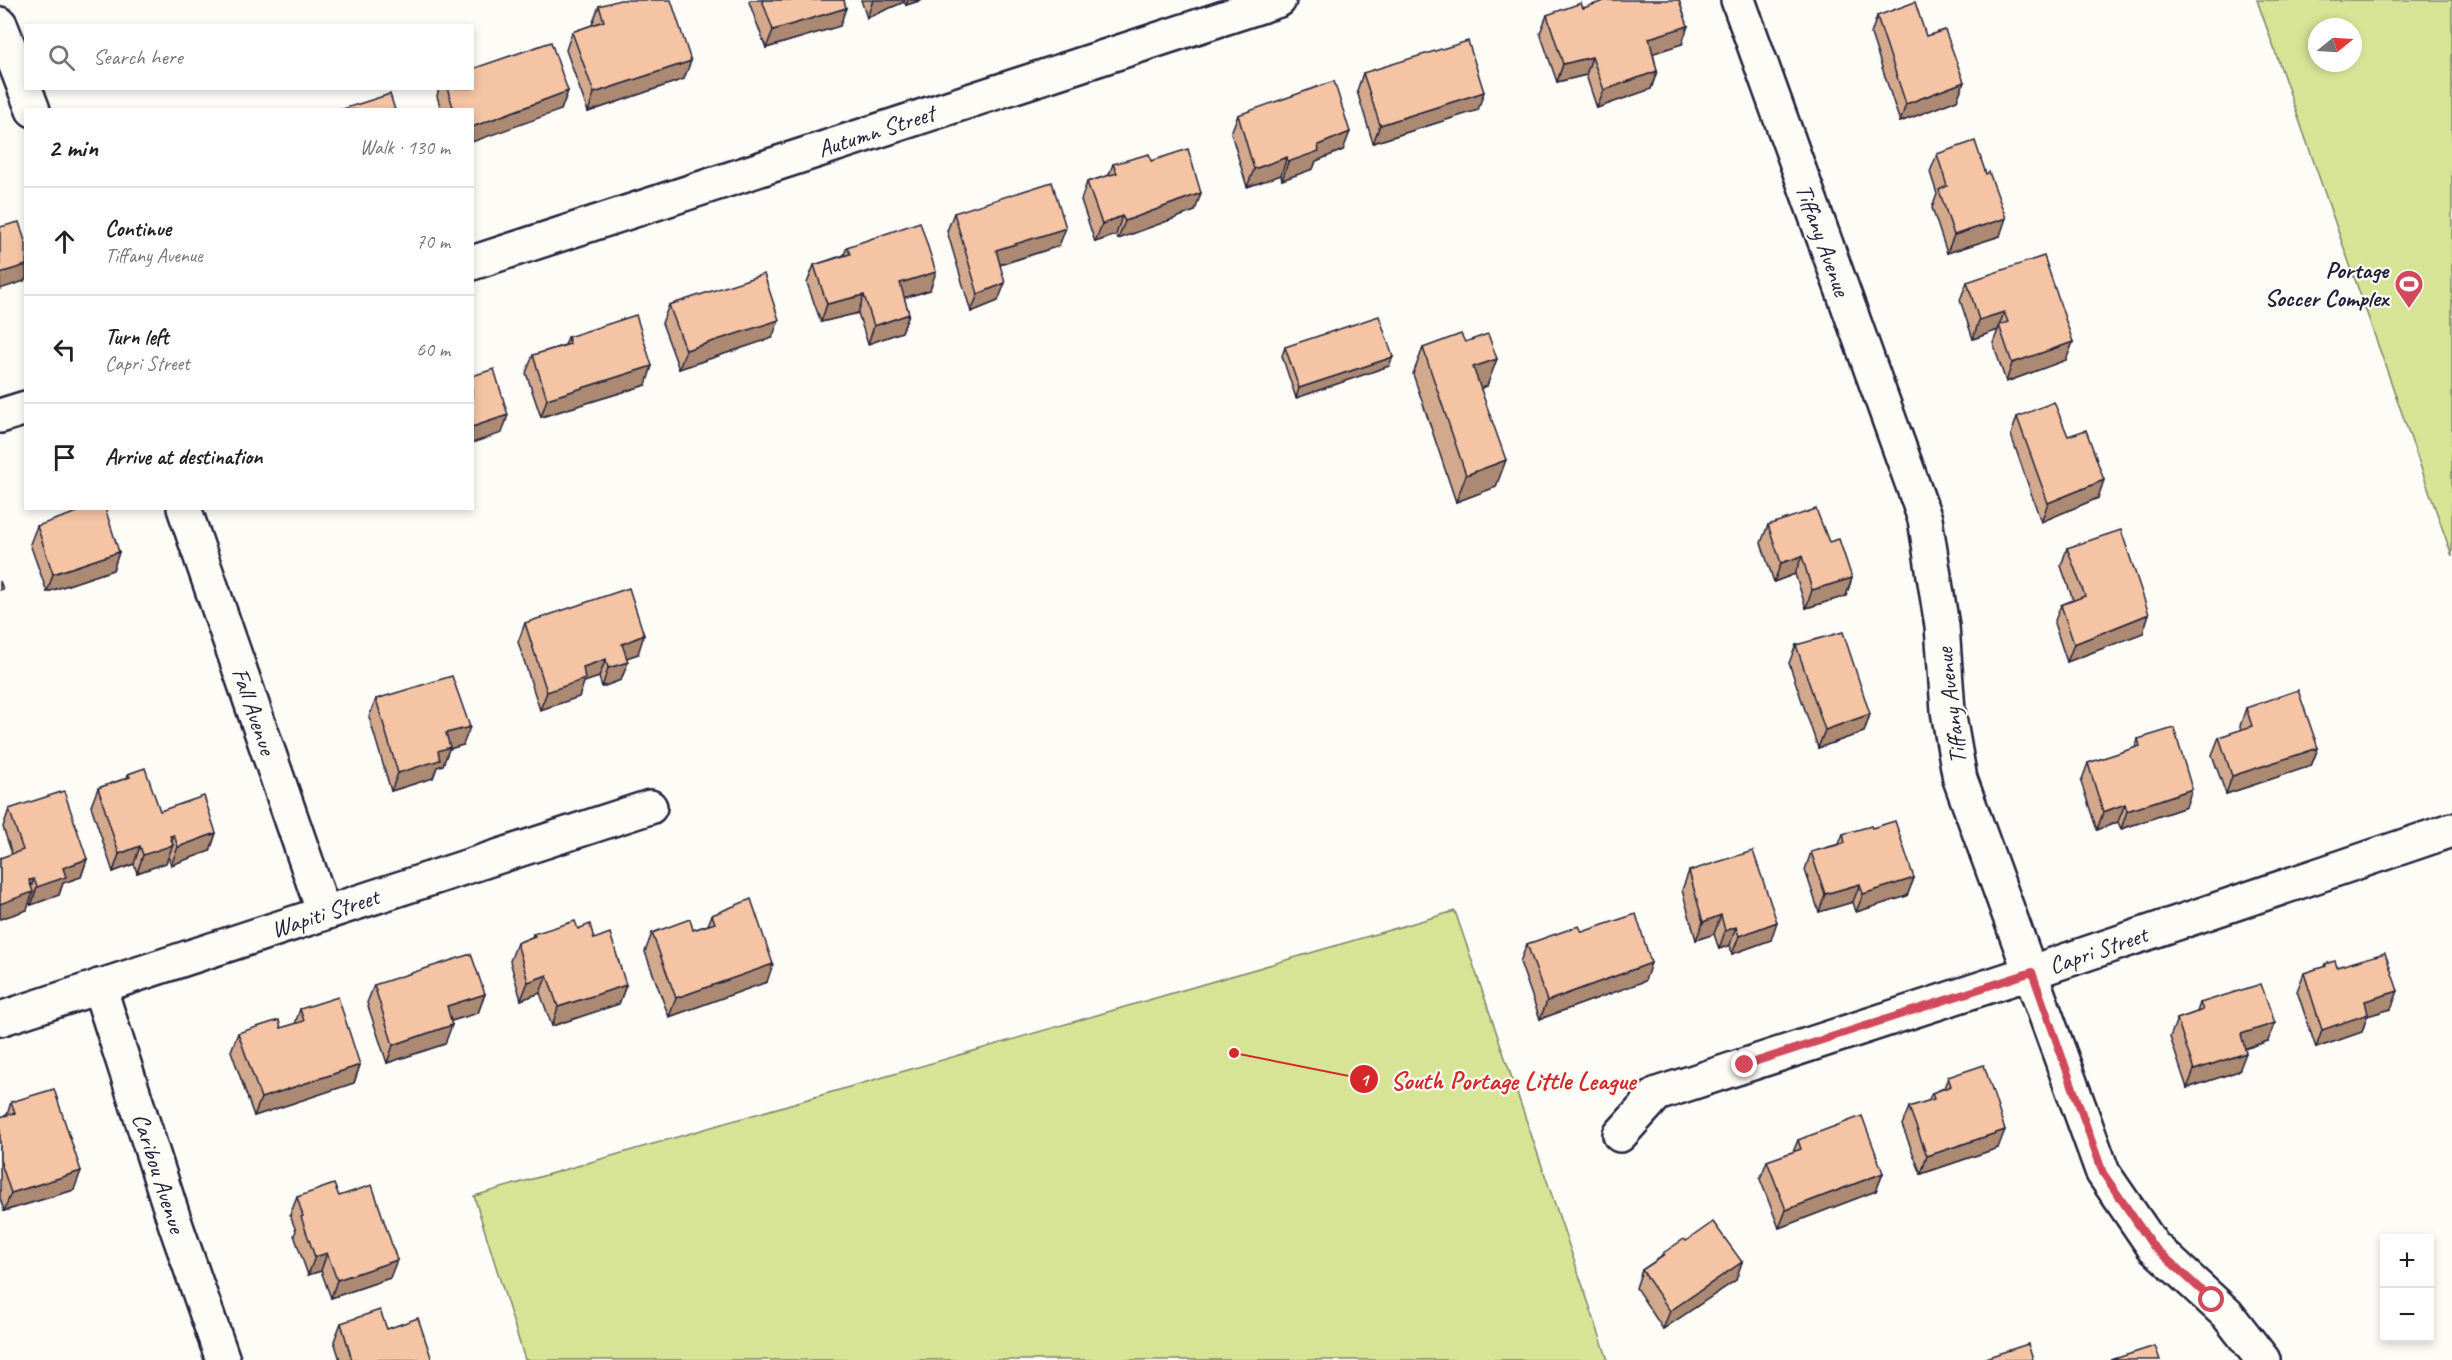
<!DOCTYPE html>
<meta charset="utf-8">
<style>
:root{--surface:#fff;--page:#f6f6f6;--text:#202124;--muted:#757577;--line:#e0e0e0}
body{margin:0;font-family:Caveat,sans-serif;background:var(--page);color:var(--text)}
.controls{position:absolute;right:18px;bottom:18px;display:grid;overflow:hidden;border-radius:0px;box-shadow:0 3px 9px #0003}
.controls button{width:54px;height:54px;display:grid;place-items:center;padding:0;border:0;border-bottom:2px solid var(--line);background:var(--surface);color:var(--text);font:30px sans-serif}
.compass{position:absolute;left:2308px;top:18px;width:54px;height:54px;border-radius:50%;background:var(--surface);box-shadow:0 3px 9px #0003;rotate:72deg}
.stop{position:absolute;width:18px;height:18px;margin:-14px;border:4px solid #d1495b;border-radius:50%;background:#fff}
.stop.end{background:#d1495b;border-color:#fff;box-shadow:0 2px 6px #0008}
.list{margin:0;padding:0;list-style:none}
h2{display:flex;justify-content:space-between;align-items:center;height:78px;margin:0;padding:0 24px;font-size:26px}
h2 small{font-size:20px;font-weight:400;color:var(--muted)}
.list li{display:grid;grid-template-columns:39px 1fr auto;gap:18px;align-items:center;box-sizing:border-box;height:108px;padding:0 24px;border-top:2px solid var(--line)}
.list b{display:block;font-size:22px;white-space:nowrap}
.list p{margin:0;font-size:20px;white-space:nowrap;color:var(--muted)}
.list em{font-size:20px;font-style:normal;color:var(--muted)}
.icon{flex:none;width:33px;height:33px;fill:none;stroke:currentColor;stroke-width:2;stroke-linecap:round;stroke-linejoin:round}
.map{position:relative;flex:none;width:2452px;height:1360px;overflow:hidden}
.search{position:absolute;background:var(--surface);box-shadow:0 3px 9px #0003;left:24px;top:24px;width:450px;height:66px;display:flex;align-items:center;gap:15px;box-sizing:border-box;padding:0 21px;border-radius:0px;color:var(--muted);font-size:22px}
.panel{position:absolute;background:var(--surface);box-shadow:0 3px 9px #0003;left:24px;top:108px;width:450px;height:402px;border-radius:0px}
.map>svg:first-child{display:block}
.green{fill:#d7e496;stroke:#7c8368;stroke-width:1.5;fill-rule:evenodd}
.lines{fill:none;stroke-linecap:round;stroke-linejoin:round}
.minor-casing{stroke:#22223b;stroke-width:38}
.minor{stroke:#fdfcf7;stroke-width:33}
.wall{fill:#d2a98d;stroke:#22223b;stroke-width:1.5}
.shaded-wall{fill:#ab8973;stroke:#22223b;stroke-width:1.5}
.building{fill:#f4c4a4;stroke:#22223b;stroke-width:1.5}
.route{stroke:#d1495b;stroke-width:8}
.labels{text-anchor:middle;stroke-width:4.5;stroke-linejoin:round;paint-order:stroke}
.street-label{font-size:24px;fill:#22223b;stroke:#fdfcf7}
.poi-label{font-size:24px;font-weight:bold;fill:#22223b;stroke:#fdfcf7;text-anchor:end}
.leader{fill:none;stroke:#d62828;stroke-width:2}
.callout-dot{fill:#d62828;stroke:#fdfcf7;stroke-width:2}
.mark-label{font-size:18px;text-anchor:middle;font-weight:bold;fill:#fff}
.callout-label{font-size:26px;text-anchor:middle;font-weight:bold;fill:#d62828;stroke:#fdfcf7;stroke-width:4.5;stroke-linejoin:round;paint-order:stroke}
</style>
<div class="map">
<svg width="2452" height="1360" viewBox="0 0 2452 1360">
<rect width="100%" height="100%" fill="#fdfcf7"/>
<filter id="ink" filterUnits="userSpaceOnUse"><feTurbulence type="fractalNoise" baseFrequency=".0167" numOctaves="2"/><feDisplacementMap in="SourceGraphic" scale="12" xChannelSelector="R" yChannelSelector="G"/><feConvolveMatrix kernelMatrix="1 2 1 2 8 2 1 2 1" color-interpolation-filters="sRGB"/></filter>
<g filter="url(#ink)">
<!-- green -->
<g class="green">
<path d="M2257,0H2452V556ZM2317,27H2353V63H2317Z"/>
<path d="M1455,911L1608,1360H525L474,1196Z"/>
</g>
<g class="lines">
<!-- minor casing -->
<g class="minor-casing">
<g id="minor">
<path d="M1738,0L1925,519L1942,626L1948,711L1960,779L2103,1173L2153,1246L2227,1314L2263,1360"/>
<path d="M0,24L33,110"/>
<path d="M472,263L1279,0"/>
<path d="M0,416L26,408"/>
<path d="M184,508L324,913"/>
<path d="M99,986L176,1226L223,1360"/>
<path d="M0,1019L650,807"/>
<path d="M1620,1135L1657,1094L2032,972L2452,830"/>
</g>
</g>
<!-- minor -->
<use href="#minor" class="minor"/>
</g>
<!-- wall -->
<g class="wall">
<path d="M750,0H844L840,26L766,48L749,2Z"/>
<path d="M861,0H922L906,5L904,2L867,18Z"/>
<path d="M599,6L684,79L588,112L566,50L572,32L592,25Z"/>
<path d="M1583,8L1682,44L1653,53L1657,71L1651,89L1597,108L1586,75L1557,82L1540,33L1547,15Z"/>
<path d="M1877,16L1964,82L1957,100L1900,122L1871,34Z"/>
<path d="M1363,73L1478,110L1373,143L1357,91Z"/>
<path d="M439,88H472L568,91L561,110H441L437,96Z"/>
<path d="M1238,115L1343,150L1316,161L1313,169L1282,180L1281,175L1247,187L1231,133Z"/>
<path d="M1937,154L2000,236L1947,253L1932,208L1937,194L1930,172Z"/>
<path d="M1151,161L1195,211L1118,239L1116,235L1095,242L1081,200L1087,182L1109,175L1113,164Z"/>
<path d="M954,213L1059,246L1000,265L998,301L971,312L947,231Z"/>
<path d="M847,247L930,290L904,298L909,314L902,332L868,344L858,313L821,322L807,283L814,265L844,255Z"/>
<path d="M1967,282L2073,342L2066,360L2006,382L1993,343L1998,330L1973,339L1960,300Z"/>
<path d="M669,305L772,338L679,369L662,323Z"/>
<path d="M568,337L646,385L541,417L526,373L533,355L565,345Z"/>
<path d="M1465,342L1487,386L1481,388L1496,487L1456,502L1413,374L1423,348Z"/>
<path d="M1285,347L1389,366L1296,398L1282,356Z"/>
<path d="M2017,417L2068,436L2098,498L2041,522L2011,435Z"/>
<path d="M1768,525L1829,542L1852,578L1846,596L1806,608L1795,574L1774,582L1761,543Z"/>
<path d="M37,526L119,552L113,570L47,592L30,544Z"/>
<path d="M2067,548L2143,633L2067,662L2054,623L2061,605L2073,600L2061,566Z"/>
<path d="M525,623L638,654L626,658L628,662L621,680L602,687L599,677L584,682L579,697L540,710L518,642Z"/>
<path d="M1796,645L1870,714L1864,732L1818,748L1789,663Z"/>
<path d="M376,699L463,745L449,749L443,765L437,767L433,778L391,791L369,717Z"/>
<path d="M2246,708L2318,748L2311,766L2226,794L2212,755L2219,737L2241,730L2240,726Z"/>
<path d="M2138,739L2186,807L2121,829L2118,822L2097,830L2081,782L2088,763L2135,748Z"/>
<path d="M128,774L160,811L216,833L210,851L171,865L168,856L166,863L137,873L134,864L113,872L91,806L98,788L127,778Z"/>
<path d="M9,809L87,859L81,877L63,883L59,895L31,905L29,902L27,910L0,919V858L12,854L3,827Z"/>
<path d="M1872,828L1914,878L1907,896L1856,912L1853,902L1819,912L1805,870L1811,852L1839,844L1843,834Z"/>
<path d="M1689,871L1771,940L1732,954L1730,945L1719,949L1714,934L1696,940L1682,890Z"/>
<path d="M712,915L767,982L669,1017L645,952L652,933L693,930L708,925Z"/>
<path d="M578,929L594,939L626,985L619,1004L552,1026L540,993L521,1000L510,961L517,943L532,937L533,934Z"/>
<path d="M1582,932L1645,981L1540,1019L1520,962L1527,944Z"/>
<path d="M2325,964L2337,967L2391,1009L2367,1016L2362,1032L2316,1048L2297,991L2304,973L2324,967Z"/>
<path d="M374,985L485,994L478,1013L451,1021L445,1044L387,1063L367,1003Z"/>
<path d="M2200,1003L2268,1041L2245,1049L2239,1071L2187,1088L2170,1037L2177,1019L2197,1012Z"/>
<path d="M300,1009L360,1065L354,1083L254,1116L231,1051L238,1033L281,1028L295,1024Z"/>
<path d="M1948,1077L1998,1148L1921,1174L1902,1125L1909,1107L1928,1101L1932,1093L1944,1088Z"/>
<path d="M11,1102L74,1190L4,1211L0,1198V1117L7,1115Z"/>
<path d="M1798,1140L1883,1173L1876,1191L1779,1228L1760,1179L1767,1161L1793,1152Z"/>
<path d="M339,1196L390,1278L331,1298L321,1271L308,1275L294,1235L296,1231L290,1215L297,1197Z"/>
<path d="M1663,1253L1736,1280L1663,1329L1636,1288L1642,1270L1661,1257Z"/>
<path d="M341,1323L387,1329L432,1360H340L334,1341Z"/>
</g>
<!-- shaded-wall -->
<g class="shaded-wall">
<path d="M873,0H905L904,2L867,18Z"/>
<path d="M908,0H922L906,5Z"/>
<path d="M846,8L840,26L766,48L773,30Z"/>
<path d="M1688,26L1682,44L1642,57L1649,38Z"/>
<path d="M1592,57L1586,75L1557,82L1563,64Z"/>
<path d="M691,61L684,79L588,112L594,93Z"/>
<path d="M1657,71L1651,89L1597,108L1604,90Z"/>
<path d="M1964,82L1957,100L1900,122L1906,104Z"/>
<path d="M568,91L561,110L472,142V127Z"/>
<path d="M1484,92L1478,110L1373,143L1380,125Z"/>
<path d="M1350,132L1343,150L1316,161L1313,169L1282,180L1288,162L1318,145Z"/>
<path d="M1287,157L1281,175L1247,187L1254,169Z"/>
<path d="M1201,193L1195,211L1118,239L1125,221Z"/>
<path d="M1122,216L1116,235L1095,242L1102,224Z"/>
<path d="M2006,218L2000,236L1947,253L1954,235Z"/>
<path d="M1066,228L1059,246L989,268L996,250Z"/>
<path d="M26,265V278L24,281L0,289V273Z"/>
<path d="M936,272L930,290L893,301L900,283Z"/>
<path d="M1005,283L998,301L971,312L978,294Z"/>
<path d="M864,295L858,313L821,322L827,304Z"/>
<path d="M2004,312L1998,330L1973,339L1979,320Z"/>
<path d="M909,314L902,332L868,344L874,326Z"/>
<path d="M779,320L772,338L679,369L686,350Z"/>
<path d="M2073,342L2066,360L2006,382L2012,363Z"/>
<path d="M1393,357L1389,366L1296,398L1299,388Z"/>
<path d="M1497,359L1487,386L1464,394L1473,367Z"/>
<path d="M652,366L646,385L541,417L547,399Z"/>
<path d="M508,415L502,433L472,443V427Z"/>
<path d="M1506,460L1496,487L1456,502L1466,475Z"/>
<path d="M2104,480L2098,498L2041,522L2048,503Z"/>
<path d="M119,552L113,570L47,592L53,574Z"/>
<path d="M1802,556L1795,574L1774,582L1781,563Z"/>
<path d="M1852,578L1846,596L1806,608L1812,590Z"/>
<path d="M2149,614L2143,633L2067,662L2074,644Z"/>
<path d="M644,635L638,654L615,662L622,644Z"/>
<path d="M606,659L599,677L584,682L579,697L540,710L547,692L583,667Z"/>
<path d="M628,662L621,680L602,687L608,668Z"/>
<path d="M1870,714L1864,732L1818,748L1825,730Z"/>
<path d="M470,727L463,745L449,749L443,765L437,767L433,778L391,791L398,773L438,751L446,733Z"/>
<path d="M2318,748L2311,766L2226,794L2232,776Z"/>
<path d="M2192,789L2186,807L2121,829L2127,811Z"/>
<path d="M2125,804L2118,822L2097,830L2103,812Z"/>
<path d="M216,833L210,851L171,865L178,847Z"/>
<path d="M174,835L170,846L173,845L166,863L137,873L143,855L170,836Z"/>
<path d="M140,846L134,864L113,872L119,854Z"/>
<path d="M87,859L81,877L63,883L59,895L31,905L37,887L63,868Z"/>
<path d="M1914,878L1907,896L1856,912L1863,894Z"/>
<path d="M34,879L29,893L33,892L27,910L0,919V904L29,880Z"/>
<path d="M1860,884L1853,902L1819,912L1825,894Z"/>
<path d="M1721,915L1714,934L1696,940L1703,922Z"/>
<path d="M1777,922L1771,940L1732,954L1739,936Z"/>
<path d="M1736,927L1730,945L1719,949L1725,931Z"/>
<path d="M1651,963L1645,981L1540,1019L1547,1001Z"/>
<path d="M773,964L767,982L669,1017L676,998Z"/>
<path d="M547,975L540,993L521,1000L528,982Z"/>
<path d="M626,985L619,1004L552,1026L558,1007Z"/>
<path d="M2398,991L2391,1009L2367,1016L2362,1032L2316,1048L2322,1030L2365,1001Z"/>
<path d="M485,994L478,1013L441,1024L447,1006Z"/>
<path d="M2275,1023L2268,1041L2234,1052L2241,1034Z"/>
<path d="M452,1025L445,1044L387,1063L393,1045Z"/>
<path d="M2246,1053L2239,1071L2187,1088L2194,1070Z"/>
<path d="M360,1065L354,1083L254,1116L261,1098Z"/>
<path d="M2005,1130L1998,1148L1921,1174L1927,1156Z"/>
<path d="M81,1171L74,1190L4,1211L11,1193Z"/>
<path d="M1883,1173L1876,1191L1779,1228L1786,1210Z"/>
<path d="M327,1253L321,1271L308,1275L315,1257Z"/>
<path d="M397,1260L390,1278L331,1298L337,1280Z"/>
<path d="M1742,1262L1736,1280L1663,1329L1670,1311Z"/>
</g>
<!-- building -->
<g class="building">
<path d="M620,0H671L691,61L594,93L572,32L604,21L599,6Z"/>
<path d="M762,0H844L846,8L773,30Z"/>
<path d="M1607,0H1679L1688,26L1649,38L1657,71L1604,90L1592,57L1563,64L1547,15L1581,3L1583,8Z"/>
<path d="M1915,2L1926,36L1945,30L1964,82L1906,104L1877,16Z"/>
<path d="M1468,41L1484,92L1380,125L1363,73Z"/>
<path d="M551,42L568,91L472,127V110H454L447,88H472V69Z"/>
<path d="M1334,81L1350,132L1318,145L1319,151L1288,162L1287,157L1254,169L1238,115Z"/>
<path d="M390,94L395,110H340Z"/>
<path d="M1975,141L1986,174L1989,172L2006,218L1954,235L1939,190L1947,186L1937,154Z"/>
<path d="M1188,149L1201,193L1125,221L1122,216L1102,224L1087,182L1117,173L1113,164L1149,154L1151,161Z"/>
<path d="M1052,182L1066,228L996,250L1005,283L978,294L954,213Z"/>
<path d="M19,222L26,244V265L0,273V227Z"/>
<path d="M920,222L936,272L900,283L909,314L874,326L864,295L827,304L814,265L850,254L847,247Z"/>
<path d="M2044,256L2073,342L2012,363L1999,325L2008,322L2004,312L1979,320L1967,282Z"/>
<path d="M764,274L779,320L686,350L669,305Z"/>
<path d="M636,315L652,366L547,399L533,355L570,344L568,337Z"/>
<path d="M1379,316L1393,357L1299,388L1285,347Z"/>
<path d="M1461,334L1465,342L1488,334L1497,359L1473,367L1506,460L1466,475L1423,348Z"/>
<path d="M494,369L508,415L472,427V376Z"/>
<path d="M2054,402L2068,436L2086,430L2104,480L2048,503L2017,417Z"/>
<path d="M89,508H105L119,552L53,574L37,526Z"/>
<path d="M1816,509L1829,542L1839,539L1852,578L1812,590L1802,556L1781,563L1768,525Z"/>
<path d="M2121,530L2149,614L2074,644L2061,605L2085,596L2067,548Z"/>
<path d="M0,581L3,589L0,590Z"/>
<path d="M629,588L644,635L622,644L628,662L608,668L606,659L583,667L585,679L547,692L525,623Z"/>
<path d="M1843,632L1870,714L1825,730L1796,645Z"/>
<path d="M452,676L470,727L446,733L450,747L438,751L440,760L398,773L376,699Z"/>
<path d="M2298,690L2318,748L2232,776L2219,737L2252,726L2246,708Z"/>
<path d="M2174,728L2192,789L2127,811L2125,804L2103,812L2088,763L2140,746L2138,739Z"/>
<path d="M145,768L160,811L204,796L216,833L178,847L174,835L170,836L173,845L143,855L140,846L119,854L98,788L130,777L128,774Z"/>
<path d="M64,791L87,859L63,868L66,877L37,887L34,879L29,880L33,892L0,904V858L23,850L9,809Z"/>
<path d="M1895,821L1914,878L1863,894L1860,884L1825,894L1811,852L1845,843L1843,834L1871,826L1872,828Z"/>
<path d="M1753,851L1777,922L1739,936L1736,927L1725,931L1721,915L1703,922L1689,871Z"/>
<path d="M751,899L773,964L676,998L652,933L690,919L693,930L715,923L712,915Z"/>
<path d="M1636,914L1651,963L1547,1001L1527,944L1579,926L1582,932Z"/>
<path d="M575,921L578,929L590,924L594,939L610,933L626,985L558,1007L547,975L528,982L517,943L535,936L533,934Z"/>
<path d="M2385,953L2398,991L2365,1001L2368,1014L2322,1030L2304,973L2326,966L2325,964L2335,961L2337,967Z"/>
<path d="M471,954L485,994L447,1006L452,1025L393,1045L374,985Z"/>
<path d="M2261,984L2275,1023L2241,1034L2246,1053L2194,1070L2177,1019L2203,1010L2200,1003Z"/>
<path d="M338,997L360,1065L261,1098L238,1033L279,1020L281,1028L304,1021L300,1009Z"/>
<path d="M1984,1065L2005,1130L1927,1156L1909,1107L1934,1099L1932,1093L1951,1086L1948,1077Z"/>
<path d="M54,1089L81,1171L11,1193L0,1160V1117L15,1113L11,1102Z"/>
<path d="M1862,1116L1883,1173L1786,1210L1767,1161L1801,1149L1798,1140Z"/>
<path d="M334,1184L339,1196L372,1185L397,1260L337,1280L327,1253L315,1257L301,1217L303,1216L297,1197Z"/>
<path d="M1713,1222L1742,1262L1670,1311L1642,1270L1665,1255L1663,1253L1684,1239L1686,1241Z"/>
<path d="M380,1310L387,1329L418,1318L432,1360H352L341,1323Z"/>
<path d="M2028,1344L2033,1360H1979Z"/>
<path d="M2155,1346L2160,1360H2111Z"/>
</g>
</g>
<g class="lines" filter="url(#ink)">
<!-- route -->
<path class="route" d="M1745,1065L2032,972L2103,1173L2153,1246L2212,1300"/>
</g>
<!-- icons -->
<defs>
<g id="stadium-pin" transform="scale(1.5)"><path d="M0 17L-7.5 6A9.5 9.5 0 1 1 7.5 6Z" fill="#d1495b" stroke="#fdfcf7"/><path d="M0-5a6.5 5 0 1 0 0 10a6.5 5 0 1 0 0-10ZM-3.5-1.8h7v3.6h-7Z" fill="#fff"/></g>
</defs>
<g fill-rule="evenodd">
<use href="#stadium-pin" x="2409" y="284"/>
</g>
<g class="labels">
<!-- street labels -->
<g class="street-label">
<text transform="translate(876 131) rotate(-18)" y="8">Autumn Street</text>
<text transform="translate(1823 240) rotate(70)" y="8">Tiffany Avenue</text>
<text transform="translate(1951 706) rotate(-97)" y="8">Tiffany Avenue</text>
<text transform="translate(254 711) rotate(71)" y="8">Fall Avenue</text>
<text transform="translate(325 913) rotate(-18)" y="8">Wapiti Street</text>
<text transform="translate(2098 950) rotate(-19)" y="8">Capri Street</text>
<text transform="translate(159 1173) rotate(72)" y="8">Caribou Avenue</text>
</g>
<!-- poi labels -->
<g class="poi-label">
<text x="2388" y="278">Portage<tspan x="2388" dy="28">Soccer Complex</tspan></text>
</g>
</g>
<!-- callouts -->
<path class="leader" d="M1234 1053L1364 1079"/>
<g class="callout-dot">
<circle cx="1234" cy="1053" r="6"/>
<circle cx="1364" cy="1079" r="15"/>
</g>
<g class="mark-label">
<text x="1364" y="1086">1</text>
</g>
<g class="callout-label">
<text x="1513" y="1089">South Portage Little League</text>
</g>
</svg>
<div class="controls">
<button>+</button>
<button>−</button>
</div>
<svg class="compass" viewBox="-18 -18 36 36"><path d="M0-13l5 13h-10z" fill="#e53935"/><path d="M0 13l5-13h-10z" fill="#757577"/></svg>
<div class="stop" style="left:2212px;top:1300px"></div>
<div class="stop end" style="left:1745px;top:1065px"></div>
<div class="search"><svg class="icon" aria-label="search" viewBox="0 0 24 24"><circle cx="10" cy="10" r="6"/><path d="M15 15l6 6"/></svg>Search here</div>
<section class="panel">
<h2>2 min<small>Walk · 130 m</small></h2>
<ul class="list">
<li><svg class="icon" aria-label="ahead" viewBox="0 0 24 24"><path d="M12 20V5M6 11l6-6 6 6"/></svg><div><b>Continue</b><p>Tiffany Avenue</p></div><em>70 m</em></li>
<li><svg class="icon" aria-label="left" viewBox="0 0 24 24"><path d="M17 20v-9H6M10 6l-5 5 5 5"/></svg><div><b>Turn left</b><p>Capri Street</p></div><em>60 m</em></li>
<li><svg class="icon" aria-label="arrive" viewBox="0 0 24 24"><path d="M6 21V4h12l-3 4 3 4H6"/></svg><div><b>Arrive at destination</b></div></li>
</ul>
</section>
</div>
